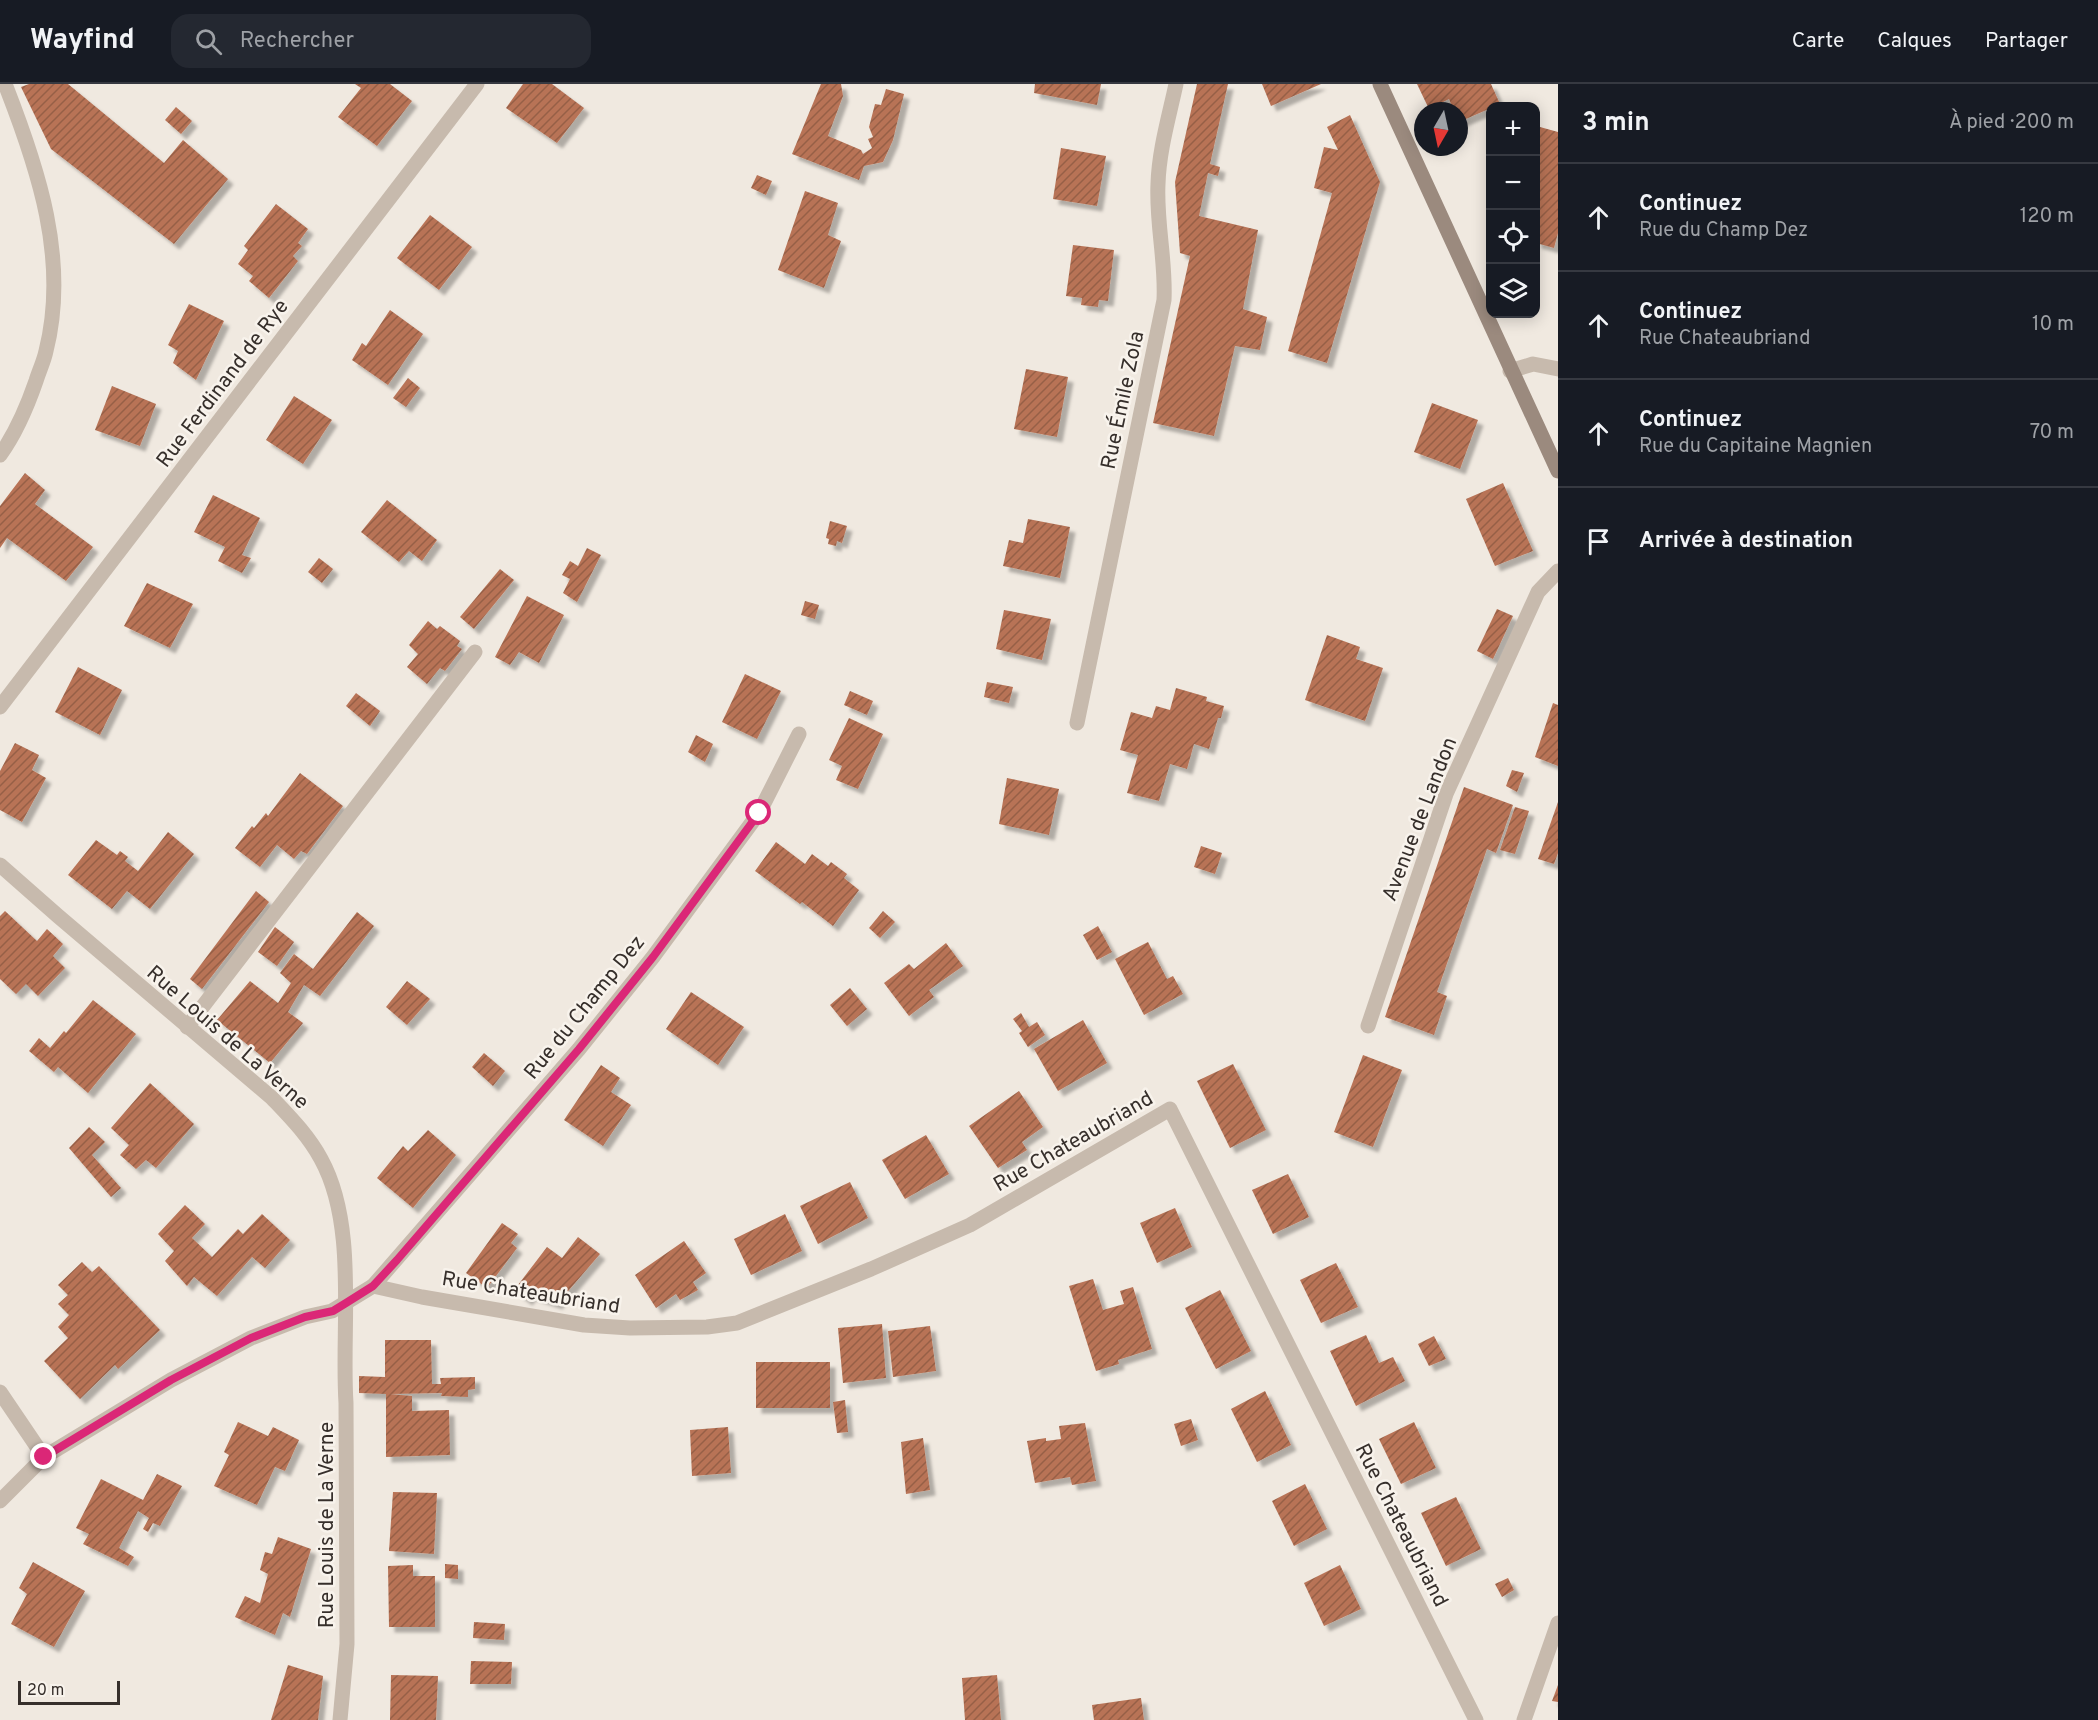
<!DOCTYPE html>
<html lang="fr">
<meta charset="utf-8">
<style>
:root{--surface:#171b24;--page:#242831;--text:#f1f3f6;--muted:#9ea1a6;--line:#363941}
body{margin:0;font-family:Overpass,sans-serif;background:var(--page);color:var(--text)}
.controls{position:absolute;right:18px;top:18px;display:grid;overflow:hidden;border-radius:12px;box-shadow:0 3px 15px #0003}
.controls button{width:54px;height:54px;display:grid;place-items:center;padding:0;border:0;border-bottom:2px solid var(--line);background:var(--surface);color:var(--text);font:30px sans-serif}
.compass{position:absolute;left:1414px;top:18px;width:54px;height:54px;border-radius:50%;background:var(--surface);box-shadow:0 3px 15px #0003;rotate:189deg}
.scale{position:absolute;left:18px;bottom:15px;width:102px;box-sizing:border-box;padding-left:6px;border:3px solid #362f2b;border-top:0;font-size:16px;line-height:21px;white-space:nowrap;color:#362f2b;-webkit-text-stroke:4px #f8f3ec;paint-order:stroke}
.stop{position:absolute;width:18px;height:18px;margin:-14px;border:4px solid #db2777;border-radius:50%;background:#fff}
.stop.end{background:#db2777;border-color:#fff;box-shadow:0 2px 6px #0008}
.list{margin:0;padding:0;list-style:none}
h2{display:flex;justify-content:space-between;align-items:center;height:78px;margin:0;padding:0 24px;font-size:26px}
h2 small{font-size:20px;font-weight:400;color:var(--muted)}
.list li{display:grid;grid-template-columns:39px 1fr auto;gap:18px;align-items:center;box-sizing:border-box;height:108px;padding:0 24px;border-top:2px solid var(--line)}
.list b{display:block;font-size:22px;white-space:nowrap}
.list p{margin:0;font-size:20px;white-space:nowrap;color:var(--muted)}
.list em{font-size:20px;font-style:normal;color:var(--muted)}
.icon{flex:none;width:33px;height:33px;fill:none;stroke:currentColor;stroke-width:2;stroke-linecap:round;stroke-linejoin:round}
.map{position:relative;flex:none;width:1558px;height:1636px;overflow:hidden}
header{display:flex;align-items:center;gap:36px;box-sizing:border-box;height:84px;padding:0 30px;background:var(--surface);border-bottom:2px solid var(--line)}
header strong{font-size:28px}
nav{display:flex;gap:33px;margin-inline-start:auto;font-size:21px}
.search{width:420px;height:54px;background:var(--page);display:flex;align-items:center;gap:15px;box-sizing:border-box;padding:0 21px;border-radius:18px;color:var(--muted);font-size:22px}
main{display:flex}
aside{flex:1;background:var(--surface)}
.map>svg:first-child{display:block}
.building{fill:url(#building-hatch);filter:url(#shadow)}
.lines{fill:none;stroke-linecap:round;stroke-linejoin:round}
.street{stroke:#c7baad;stroke-width:15}
.secondary{stroke:#9b8a7e;stroke-width:15}
.route{stroke:#db2777;stroke-width:8}
.labels{text-anchor:middle;stroke-width:5;stroke-linejoin:round;paint-order:stroke}
.street-label{font-size:21px;fill:#362f2b;stroke:#f8f3ec}
</style>
<header>
<strong>Wayfind</strong>
<div class="search"><svg class="icon" aria-label="search" viewBox="0 0 24 24"><circle cx="10" cy="10" r="6"/><path d="M15 15l6 6"/></svg>Rechercher</div>
<nav><a>Carte</a><a>Calques</a><a>Partager</a></nav>
</header>
<main>
<div class="map">
<svg width="1558" height="1636" viewBox="0 0 1558 1636">
<defs>
<pattern id="building-hatch" width="6" height="6" patternUnits="userSpaceOnUse" patternTransform="scale(1.5)"><rect width="6" height="6" fill="#b87356"/><path d="M-1 1l2-2M0 6l6-6M5 7l2-2" fill="none" stroke="#965f47"/></pattern>
<filter id="shadow"><feDropShadow dx="5.5" dy="5.5" stdDeviation="1.5" flood-color="#0004"/></filter>
</defs>
<rect width="100%" height="100%" fill="#f0e9e0"/>
<!-- building -->
<g class="building">
<path d="M29,0H68L164,79L183,56L228,95L174,160L51,65L21,3Z"/>
<path d="M355,0H390L412,17L377,62L338,33L361,4Z"/>
<path d="M523,0H552L584,24L557,59L506,24Z"/>
<path d="M821,0H841L843,12L828,52L861,66L863,70L872,64L868,55L873,53L869,43L875,20L881,21L886,5L904,10L893,56L883,78L864,82L859,96L792,70Z"/>
<path d="M1035,0H1101L1097,21L1034,9Z"/>
<path d="M1197,0H1228L1210,80L1220,83L1218,92L1208,89L1199,132L1258,146L1243,225L1267,233L1260,266L1235,262L1214,352L1153,339L1190,172L1180,169L1175,98Z"/>
<path d="M1262,0H1321L1271,22Z"/>
<path d="M1417,0H1491L1500,20L1459,38V27H1454L1449,15L1429,25Z"/>
<path d="M176,23L192,37L181,50L165,36Z"/>
<path d="M1350,31L1380,98L1327,279L1288,267L1332,109L1314,104L1324,63L1338,66L1327,43Z"/>
<path d="M1540,43L1558,48V149L1554,164L1536,159V54H1537Z"/>
<path d="M1061,64L1106,72L1097,122L1053,115Z"/>
<path d="M757,91L772,97L766,111L751,104Z"/>
<path d="M805,107L838,119L828,151L841,157L824,204L778,186Z"/>
<path d="M276,120L308,145L298,159L302,162L293,172L298,177L269,214L249,197L253,192L238,180L248,166L244,162Z"/>
<path d="M430,131L472,163L439,206L397,174Z"/>
<path d="M1073,161L1114,166L1108,217L1099,216L1098,223L1081,221L1082,214L1066,212Z"/>
<path d="M189,220L224,237L196,296L173,279L178,267L168,261Z"/>
<path d="M390,226L423,250L388,301L352,276L362,259L366,262Z"/>
<path d="M1026,285L1068,293L1057,353L1014,345Z"/>
<path d="M408,294L420,304L406,323L393,314Z"/>
<path d="M112,302L156,320L140,362L95,346Z"/>
<path d="M294,312L332,336L303,380L266,356Z"/>
<path d="M1432,319L1478,336L1460,385L1414,368Z"/>
<path d="M25,389L45,406L35,420L93,463L66,497L7,454L0,464V422Z"/>
<path d="M1503,399L1533,467L1495,482L1466,415Z"/>
<path d="M213,411L260,434L242,471L251,474L242,489L218,477L225,463L194,448Z"/>
<path d="M387,416L437,456L422,477L409,467L399,478L361,448Z"/>
<path d="M1028,435L1070,443L1060,494L1003,482L1009,456L1023,459Z"/>
<path d="M830,437L847,442L842,459L837,457L836,462L828,460L829,455L826,454Z"/>
<path d="M587,464L601,471L577,518L563,509L570,495L562,491L570,477L578,482Z"/>
<path d="M319,474L333,485L322,499L308,488Z"/>
<path d="M500,485L514,496L474,545L460,533Z"/>
<path d="M147,499L193,520L170,564L124,542Z"/>
<path d="M527,512L564,531L539,579L519,568L510,581L495,573Z"/>
<path d="M805,517L819,521L815,535L801,531Z"/>
<path d="M1497,525L1513,532L1493,575L1477,567Z"/>
<path d="M1004,526L1051,535L1042,576L996,565Z"/>
<path d="M428,537L437,545L440,542L460,557L457,562L462,565L445,587L440,584L427,600L407,583L418,570L409,561Z"/>
<path d="M1327,551L1360,563L1356,575L1383,584L1365,637L1305,616Z"/>
<path d="M78,583L122,606L100,651L55,628Z"/>
<path d="M745,590L781,607L757,655L722,638Z"/>
<path d="M987,598L1013,603L1009,619L984,613Z"/>
<path d="M1176,604L1207,613L1206,617L1224,622L1221,634H1218L1209,665L1194,660L1187,685L1170,680L1159,717L1127,709L1138,671L1120,666L1131,628L1152,634L1156,622L1170,626Z"/>
<path d="M850,607L873,617L867,631L844,621Z"/>
<path d="M356,609L380,627L370,642L346,622Z"/>
<path d="M1553,619L1558,621V682L1535,673Z"/>
<path d="M849,634L883,650L858,705L836,696L842,682L829,676Z"/>
<path d="M696,651L713,660L705,678L688,668Z"/>
<path d="M15,659L39,671L32,686L46,694L22,738L0,726V687Z"/>
<path d="M1512,686L1524,689L1517,708L1506,702Z"/>
<path d="M300,689L343,722L307,770L301,767L294,775L277,761L260,783L235,764L252,742L254,744L266,729L268,732Z"/>
<path d="M1007,694L1059,705L1049,751L999,740Z"/>
<path d="M1464,703L1513,721L1496,769L1487,765L1437,908L1447,912L1434,951L1385,933Z"/>
<path d="M1558,718V769L1554,780L1538,775Z"/>
<path d="M1515,723L1529,727L1515,770L1500,766Z"/>
<path d="M168,748L194,770L150,825L127,807L112,825L68,791L96,756L117,771L120,767L128,773L125,777L138,787Z"/>
<path d="M776,758L805,780L812,770L828,782L831,778L847,790L844,794L859,806L833,842L802,818L800,820L755,787Z"/>
<path d="M1201,762L1222,769L1215,790L1194,783Z"/>
<path d="M256,807L269,818L202,905L190,895Z"/>
<path d="M5,827L37,857L47,845L63,860L53,872L65,884L38,912L26,900L16,910L0,895V832Z"/>
<path d="M883,827L895,838L880,854L869,844Z"/>
<path d="M357,828L374,842L320,912L304,901L288,928L303,939L270,979L217,936L250,897L278,919L291,899L280,889L294,870L313,885Z"/>
<path d="M1098,842L1112,868L1097,876L1083,851Z"/>
<path d="M275,843L294,858L277,882L258,868Z"/>
<path d="M1148,858L1167,895L1173,892L1183,910L1144,931L1115,875Z"/>
<path d="M946,859L963,882L929,906L934,913L909,932L884,899L909,880L914,885Z"/>
<path d="M407,897L430,915L407,941L386,923Z"/>
<path d="M850,904L867,925L847,942L830,921Z"/>
<path d="M691,908L744,943L718,981L666,945Z"/>
<path d="M93,916L136,950L88,1009L58,983L54,988L29,967L39,954L50,964L64,947L66,949Z"/>
<path d="M1021,929L1029,943L1037,938L1045,951L1028,963L1019,949L1022,947L1013,935Z"/>
<path d="M1083,936L1107,979L1058,1007L1034,965Z"/>
<path d="M484,969L505,987L493,1002L472,983Z"/>
<path d="M1363,971L1402,986L1373,1063L1334,1048Z"/>
<path d="M1233,980L1266,1046L1230,1064L1197,997Z"/>
<path d="M601,981L620,994L611,1008L631,1021L603,1062L564,1036Z"/>
<path d="M150,999L194,1040L156,1084L146,1076L136,1085L120,1071L129,1061L111,1044Z"/>
<path d="M1019,1007L1043,1043L1022,1058L1027,1066L998,1084L969,1042Z"/>
<path d="M89,1043L105,1058L92,1071L121,1104L111,1113L69,1064Z"/>
<path d="M428,1046L456,1071L413,1124L377,1094L403,1062L408,1067Z"/>
<path d="M926,1051L949,1090L905,1115L882,1076Z"/>
<path d="M1288,1090L1309,1133L1273,1150L1252,1106Z"/>
<path d="M850,1098L868,1134L818,1160L800,1122Z"/>
<path d="M185,1121L205,1140L192,1154L212,1173L238,1145L243,1150L262,1130L290,1156L265,1184L252,1173L217,1212L194,1193L187,1202L165,1177L174,1167L158,1150Z"/>
<path d="M1175,1124L1192,1163L1157,1179L1140,1139Z"/>
<path d="M785,1130L802,1167L751,1191L734,1155Z"/>
<path d="M502,1139L518,1150L511,1159L517,1164L487,1204L466,1189Z"/>
<path d="M578,1153L600,1170L557,1220L531,1211L527,1216L516,1208L521,1203L518,1201L547,1163L562,1174Z"/>
<path d="M684,1157L706,1189L693,1198L698,1206L680,1216L676,1210L656,1224L635,1191Z"/>
<path d="M82,1178L92,1188L99,1182L160,1246L118,1285L115,1281L80,1315L44,1277L68,1254L58,1243L69,1231L58,1220L68,1211L58,1201Z"/>
<path d="M1336,1179L1358,1223L1321,1239L1300,1196Z"/>
<path d="M1093,1195L1103,1226L1124,1220L1120,1207L1133,1203L1152,1265L1118,1276L1119,1280L1096,1287L1069,1202Z"/>
<path d="M1220,1206L1251,1267L1216,1285L1185,1224Z"/>
<path d="M882,1240L886,1294L843,1299L838,1244Z"/>
<path d="M930,1242L936,1287L893,1293L888,1247Z"/>
<path d="M1366,1251L1379,1279L1393,1273L1405,1297L1356,1322L1330,1267Z"/>
<path d="M1434,1252L1446,1275L1429,1282L1418,1260Z"/>
<path d="M385,1256H431L432,1300H441L440,1294L475,1293V1305L468,1306V1313L441,1312L442,1309L390,1310L412,1312V1327L449,1326L450,1371L386,1373V1310L359,1309V1292L385,1293Z"/>
<rect x="756" y="1278" width="74" height="46"/>
<path d="M1265,1307L1291,1361L1257,1378L1231,1325Z"/>
<path d="M845,1316L848,1348L837,1349L833,1318Z"/>
<path d="M1191,1335L1198,1356L1181,1362L1174,1340Z"/>
<path d="M238,1338L268,1352L273,1343L299,1356L285,1387L275,1383L257,1421L214,1402L229,1371L224,1368Z"/>
<path d="M1414,1338L1436,1384L1401,1400L1379,1355Z"/>
<path d="M1085,1339L1096,1397L1072,1401L1070,1393L1035,1399L1027,1357L1046,1354V1357L1061,1355L1059,1342Z"/>
<path d="M728,1343L731,1389L692,1392L690,1346Z"/>
<path d="M923,1354L930,1406L906,1410L901,1358Z"/>
<path d="M157,1390L182,1402L160,1442L153,1439L148,1448L143,1445L149,1434L138,1427L119,1464L134,1473L128,1482L83,1460L89,1450L76,1444L101,1395L143,1416Z"/>
<path d="M1305,1400L1327,1445L1294,1462L1272,1417Z"/>
<path d="M393,1408L437,1409L434,1470L389,1467Z"/>
<path d="M1456,1413L1481,1465L1446,1482L1421,1429Z"/>
<path d="M278,1453L311,1465L290,1533L283,1529L275,1551L235,1533L245,1512L260,1519L268,1490L260,1486L265,1468L272,1470Z"/>
<path d="M33,1478L85,1507L54,1563L11,1540L27,1510L19,1504Z"/>
<path d="M445,1480L458,1481V1495L445,1494Z"/>
<path d="M413,1481V1492H435V1543H389L388,1482Z"/>
<path d="M1340,1481L1361,1525L1324,1542L1304,1499Z"/>
<path d="M1508,1494L1514,1506L1502,1513L1495,1500Z"/>
<path d="M474,1538L505,1540L504,1556L473,1554Z"/>
<path d="M471,1577L512,1578L511,1600H470Z"/>
<path d="M288,1581L323,1592L318,1636H271Z"/>
<path d="M391,1591L438,1592L436,1636H390Z"/>
<path d="M997,1591L1001,1636H965L962,1594Z"/>
<path d="M1558,1601V1618L1552,1617Z"/>
<path d="M1141,1614L1144,1636H1094L1092,1621Z"/>
</g>
<g class="lines">
<!-- street -->
<g class="street">
<path d="M1510,287L1533,280L1558,285"/>
<path d="M0,371C16,349 27,323 36,297C39,287 44,277 46,267C69,176 38,84 5,0"/>
<path d="M0,623L477,0"/>
<path d="M1077,639L1164,216C1166,177 1156,139 1158,100C1159,66 1169,33 1176,0"/>
<path d="M0,781L58,832L272,1014C290,1033 308,1051 321,1075C358,1142 341,1244 346,1319L347,1560L340,1636"/>
<path d="M1368,942L1446,710L1538,508L1558,487"/>
<path d="M187,943L475,568"/>
<path d="M373,1202L579,965L653,873L759,729L799,650"/>
<path d="M0,1308L44,1373"/>
<path d="M0,1417L44,1373L171,1296L251,1254L305,1233L332,1227L373,1202L422,1213L584,1241L630,1244L707,1243L737,1239L871,1185L970,1141L1170,1025L1476,1636"/>
<path d="M1524,1636L1558,1539"/>
</g>
<!-- secondary -->
<path class="secondary" d="M1380,0L1558,387"/>
</g>
<g class="lines">
<!-- route -->
<path class="route" d="M44,1373L171,1296L251,1254L305,1233L333,1227L346,1219L373,1202L397,1176L579,965L653,873L759,729"/>
</g>
<g class="labels">
<!-- street labels -->
<g class="street-label">
<text transform="translate(222 299) rotate(-53)" y="7">Rue Ferdinand de Rye</text>
<text transform="translate(1122 316) rotate(-78)" y="7">Rue Émile Zola</text>
<text transform="translate(1419 735) rotate(-69)" y="7">Avenue de Landon</text>
<text transform="translate(584 923) rotate(-51)" y="7">Rue du Champ Dez</text>
<text transform="translate(228 953) rotate(41)" y="7">Rue Louis de La Verne</text>
<text transform="translate(1073 1057) rotate(-30)" y="7">Rue Chateaubriand</text>
<text transform="translate(531 1208) rotate(9)" y="7">Rue Chateaubriand</text>
<text transform="translate(326 1441) rotate(-90)" y="7">Rue Louis de La Verne</text>
<text transform="translate(1402 1441) rotate(63)" y="7">Rue Chateaubriand</text>
</g>
</g>
</svg>
<div class="controls">
<button>+</button>
<button>−</button>
<button><svg class="icon" aria-label="locate" viewBox="0 0 24 24"><circle cx="12" cy="12" r="6"/><path d="M12 2v4M12 18v4M2 12h4M18 12h4"/></svg></button>
<button><svg class="icon" aria-label="layers" viewBox="0 0 24 24"><path d="M12 4l9 5-9 5-9-5zM3 14l9 5 9-5"/></svg></button>
</div>
<svg class="compass" viewBox="-18 -18 36 36"><path d="M0-13l5 13h-10z" fill="#e53935"/><path d="M0 13l5-13h-10z" fill="#9ea1a6"/></svg>
<div class="scale">20 m</div>
<div class="stop" style="left:759px;top:729px"></div>
<div class="stop end" style="left:44px;top:1373px"></div>
</div>
<aside>
<h2>3 min<small>À pied · 200 m</small></h2>
<ul class="list">
<li><svg class="icon" aria-label="ahead" viewBox="0 0 24 24"><path d="M12 20V5M6 11l6-6 6 6"/></svg><div><b>Continuez</b><p>Rue du Champ Dez</p></div><em>120 m</em></li>
<li><svg class="icon" aria-label="ahead" viewBox="0 0 24 24"><path d="M12 20V5M6 11l6-6 6 6"/></svg><div><b>Continuez</b><p>Rue Chateaubriand</p></div><em>10 m</em></li>
<li><svg class="icon" aria-label="ahead" viewBox="0 0 24 24"><path d="M12 20V5M6 11l6-6 6 6"/></svg><div><b>Continuez</b><p>Rue du Capitaine Magnien</p></div><em>70 m</em></li>
<li><svg class="icon" aria-label="arrive" viewBox="0 0 24 24"><path d="M6 21V4h12l-3 4 3 4H6"/></svg><div><b>Arrivée à destination</b></div></li>
</ul>
</aside>
</main>
